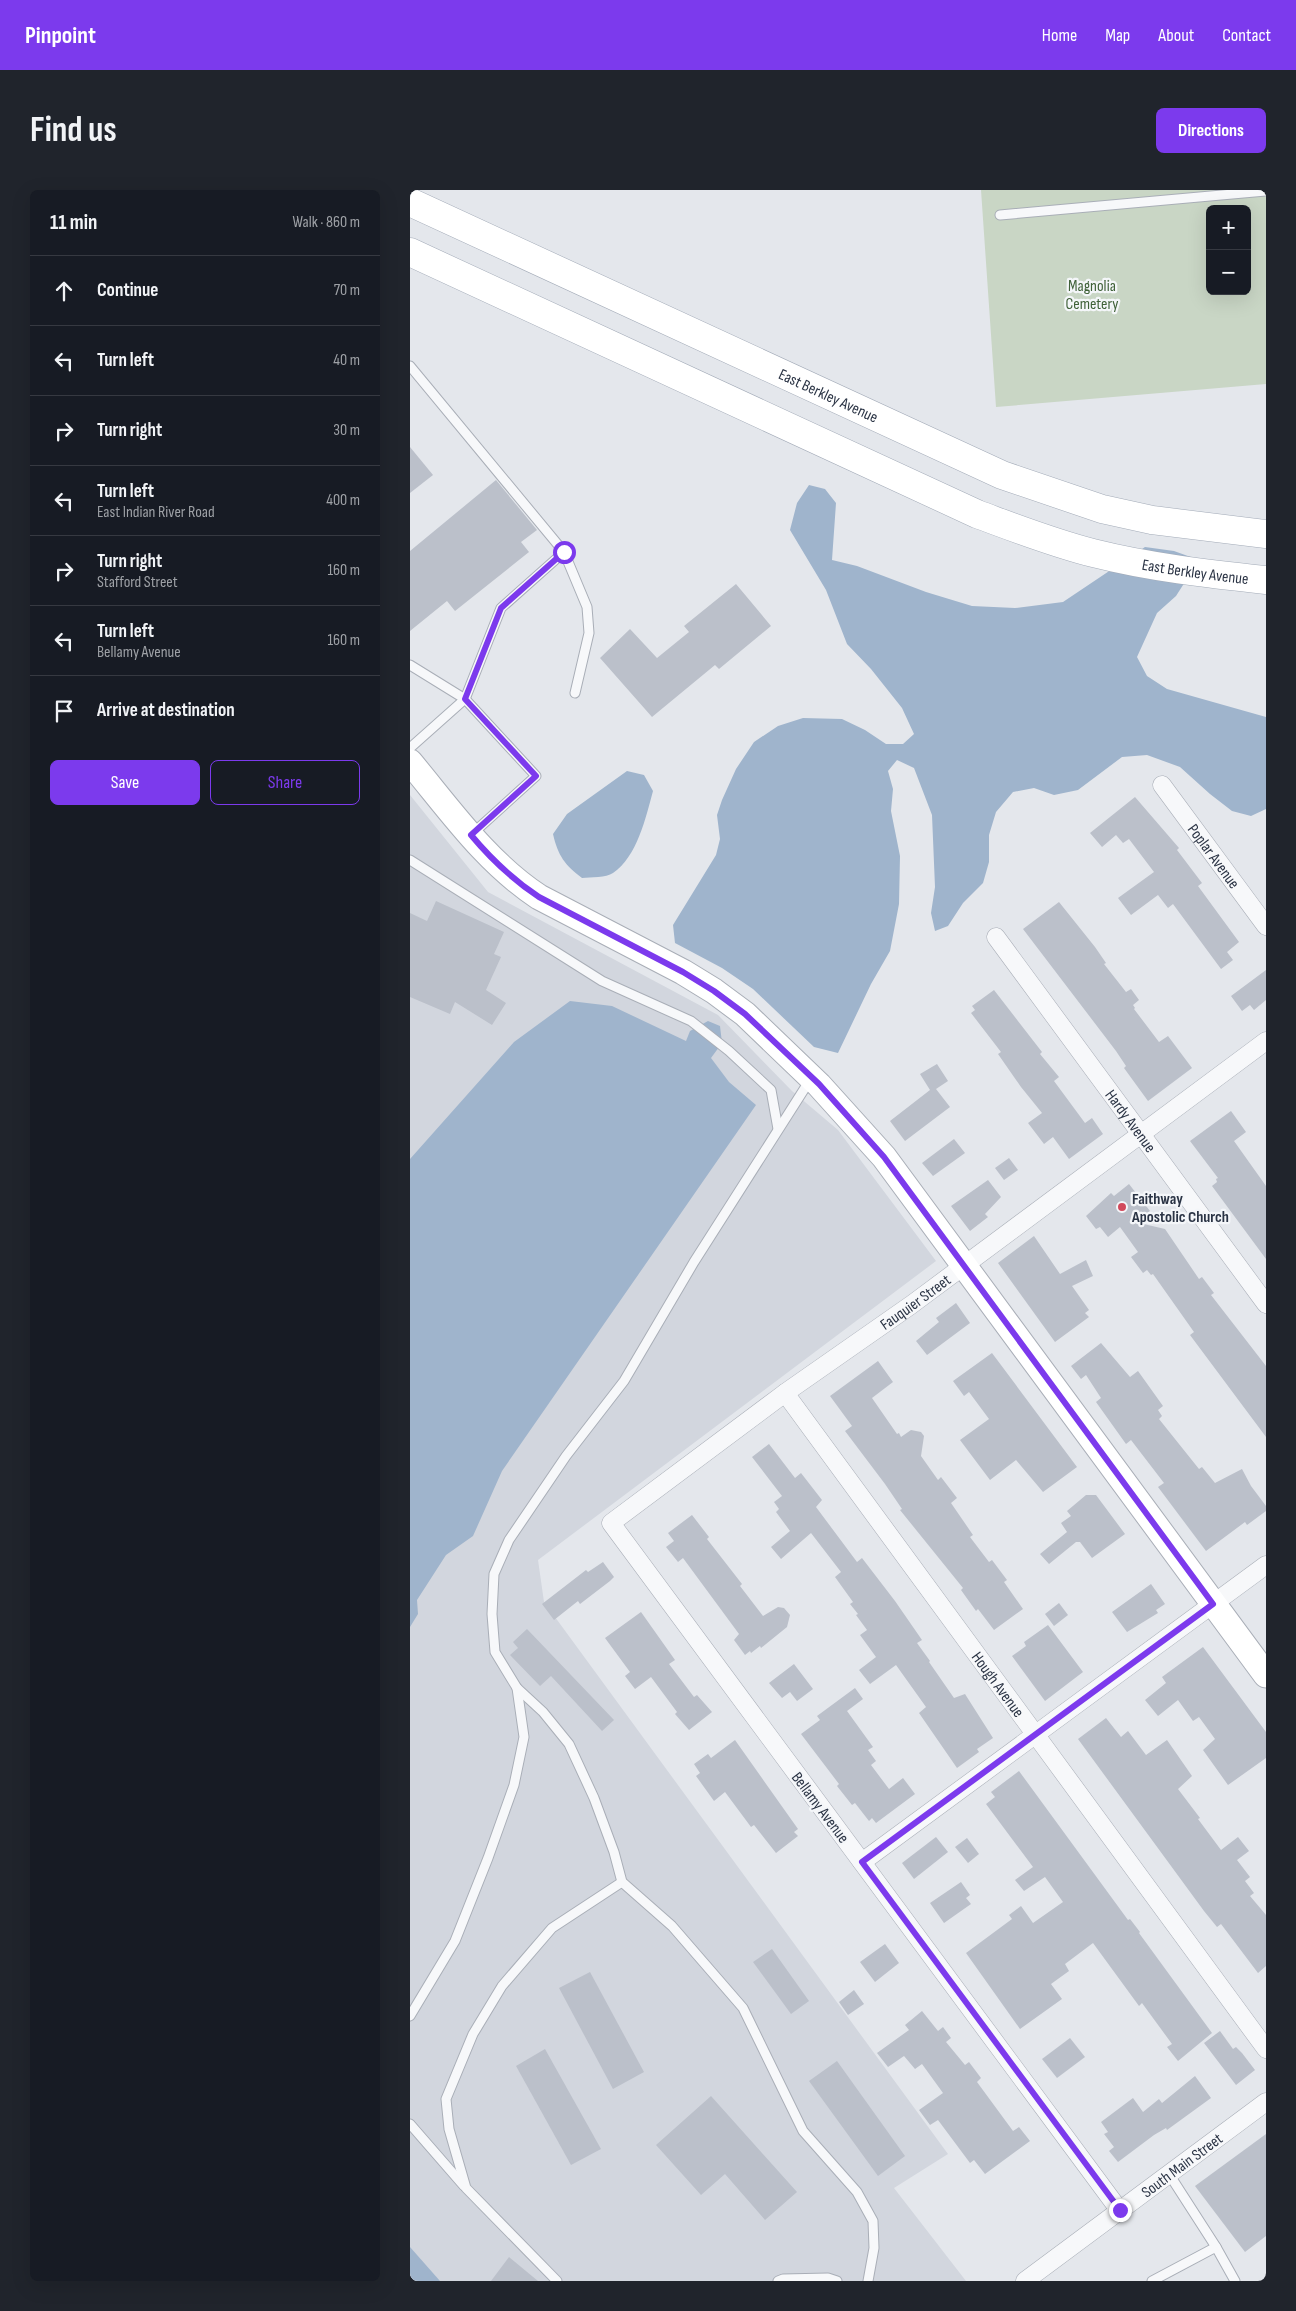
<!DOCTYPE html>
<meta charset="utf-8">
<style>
:root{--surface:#171b24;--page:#20242c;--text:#f1f3f6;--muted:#9ea1a6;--line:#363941;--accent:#7c3aed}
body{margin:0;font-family:"Sofia Sans Condensed",sans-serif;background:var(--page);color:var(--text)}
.controls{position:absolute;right:15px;top:15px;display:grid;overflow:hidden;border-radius:8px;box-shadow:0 5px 20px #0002}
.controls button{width:45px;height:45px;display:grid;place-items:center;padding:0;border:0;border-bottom:1px solid var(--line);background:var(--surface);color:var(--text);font:25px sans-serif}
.stop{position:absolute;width:15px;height:15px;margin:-11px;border:4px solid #7c3aed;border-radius:50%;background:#fff}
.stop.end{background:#7c3aed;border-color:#fff;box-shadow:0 1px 5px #0008}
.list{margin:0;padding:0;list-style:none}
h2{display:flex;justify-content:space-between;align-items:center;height:65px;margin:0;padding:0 20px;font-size:21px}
h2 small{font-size:16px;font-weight:400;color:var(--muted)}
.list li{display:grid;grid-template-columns:32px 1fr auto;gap:15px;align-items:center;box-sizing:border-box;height:70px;padding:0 20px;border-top:1px solid var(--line)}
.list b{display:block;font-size:19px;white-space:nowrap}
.list p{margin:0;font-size:16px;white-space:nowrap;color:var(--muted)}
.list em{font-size:16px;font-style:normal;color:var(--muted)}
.actions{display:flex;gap:10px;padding:15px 20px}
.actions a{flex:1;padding:11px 0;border:1px solid var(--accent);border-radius:8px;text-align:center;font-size:18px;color:var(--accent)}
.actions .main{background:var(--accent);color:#fff}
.icon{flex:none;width:28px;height:28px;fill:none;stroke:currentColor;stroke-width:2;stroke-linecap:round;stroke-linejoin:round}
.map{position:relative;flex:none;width:856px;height:2091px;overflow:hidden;border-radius:8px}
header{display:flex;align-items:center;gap:30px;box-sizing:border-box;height:70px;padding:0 25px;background:var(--accent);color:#fff}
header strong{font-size:24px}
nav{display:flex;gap:28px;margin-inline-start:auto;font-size:18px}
.intro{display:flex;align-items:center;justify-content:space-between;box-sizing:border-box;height:120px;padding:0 30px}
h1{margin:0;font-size:35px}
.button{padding:12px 22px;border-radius:8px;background:var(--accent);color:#fff;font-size:18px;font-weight:700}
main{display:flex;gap:30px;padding:0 30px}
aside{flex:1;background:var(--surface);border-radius:8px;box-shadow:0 5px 20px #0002}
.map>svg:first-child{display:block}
.built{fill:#d2d6de}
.green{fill:#c9d6c5;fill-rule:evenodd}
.water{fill:#9fb4cc}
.building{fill:#bbc0ca}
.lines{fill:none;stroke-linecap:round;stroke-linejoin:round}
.lane-casing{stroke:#a9aeb7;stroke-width:11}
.street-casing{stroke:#a9aeb7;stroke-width:19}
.secondary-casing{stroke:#a9aeb7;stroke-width:27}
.primary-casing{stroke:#a3abb8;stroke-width:29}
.lane{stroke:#f7f8fa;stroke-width:9}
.street{stroke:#f7f8fa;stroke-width:18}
.secondary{stroke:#fff;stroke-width:25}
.primary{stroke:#fff;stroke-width:28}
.route{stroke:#7c3aed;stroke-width:6}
.poi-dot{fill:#d1495b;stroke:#f4f6f9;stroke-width:2}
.labels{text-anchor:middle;stroke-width:4.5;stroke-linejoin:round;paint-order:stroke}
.park-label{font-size:16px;fill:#3f6138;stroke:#f4f6f9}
.street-label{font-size:16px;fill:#2b3445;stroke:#f4f6f9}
.poi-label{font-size:16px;font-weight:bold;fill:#2b3445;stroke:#f4f6f9;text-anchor:start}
</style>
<header>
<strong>Pinpoint</strong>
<nav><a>Home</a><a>Map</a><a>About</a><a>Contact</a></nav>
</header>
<div class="intro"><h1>Find us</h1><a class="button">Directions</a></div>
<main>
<aside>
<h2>11 min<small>Walk · 860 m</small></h2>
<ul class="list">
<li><svg class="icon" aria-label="ahead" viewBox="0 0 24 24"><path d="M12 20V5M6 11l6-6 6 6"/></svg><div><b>Continue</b></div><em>70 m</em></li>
<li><svg class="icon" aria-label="left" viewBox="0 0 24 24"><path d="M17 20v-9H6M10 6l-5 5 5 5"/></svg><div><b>Turn left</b></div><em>40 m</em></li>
<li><svg class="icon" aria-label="right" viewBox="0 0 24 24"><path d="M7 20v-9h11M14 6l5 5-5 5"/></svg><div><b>Turn right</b></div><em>30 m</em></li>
<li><svg class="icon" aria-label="left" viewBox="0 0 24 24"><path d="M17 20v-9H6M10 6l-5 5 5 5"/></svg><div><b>Turn left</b><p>East Indian River Road</p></div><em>400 m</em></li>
<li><svg class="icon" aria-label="right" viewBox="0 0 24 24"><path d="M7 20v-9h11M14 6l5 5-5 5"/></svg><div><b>Turn right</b><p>Stafford Street</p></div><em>160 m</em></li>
<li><svg class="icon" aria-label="left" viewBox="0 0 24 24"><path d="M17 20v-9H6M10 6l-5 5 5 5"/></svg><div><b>Turn left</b><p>Bellamy Avenue</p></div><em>160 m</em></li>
<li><svg class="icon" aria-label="arrive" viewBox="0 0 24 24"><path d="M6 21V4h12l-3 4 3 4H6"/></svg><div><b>Arrive at destination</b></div></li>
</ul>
<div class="actions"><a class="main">Save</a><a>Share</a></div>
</aside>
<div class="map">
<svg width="856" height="2091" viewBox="0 0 856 2091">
<rect width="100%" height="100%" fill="#e4e7ec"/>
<!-- built -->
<path class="built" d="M0,605L78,702L308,825L382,901L428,940L526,1071L128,1370L134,1412L538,1964L484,1998L556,2091H0Z"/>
<!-- green -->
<path class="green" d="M571,0H856V194L586,217ZM800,19H837V101H800Z"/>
<!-- water -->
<g class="water">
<path d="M399,295L415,299L426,313L422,370L447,376L516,402L562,416L605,418L653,412L735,357L764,361L789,370L766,406L747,423L727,467L737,486L757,499L856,527V619L841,626L822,621L800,604L770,577L737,565L712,567L668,600L644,605L624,598L603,602L586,622L579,645V672L573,693L553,713L538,736L525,741L521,723L525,697L522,625L504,578L487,570L478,581L483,599L481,621L490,666L489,714L480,761L461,794L428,863L404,857L343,799L312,778L265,753L263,735L306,665L310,649L307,625L312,610L326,579L344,552L368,536L393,528L432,529L455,540L476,554H493L504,544L492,518L461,479L437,454L416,400L380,340L387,313Z"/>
<path d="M217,581L234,585L243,601C236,627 227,667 203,683C196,688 181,687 172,688C155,675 148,666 143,644L157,624Z"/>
<path d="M160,811L202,816L276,851L280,841L298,831L310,836L312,853L301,868L319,892L346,915L92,1281L63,1346L36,1365L7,1410L8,1424L0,1437V969L104,852Z"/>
<path d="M0,2057L30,2091H0Z"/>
</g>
<!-- building -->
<g class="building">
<path d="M0,257L23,285L0,303Z"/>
<path d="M86,290L127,340L111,352L119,362L45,421L37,411L0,441V361Z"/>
<path d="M326,394L361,436L309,479L305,475L242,527L190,468L220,439L247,468L279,442L274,436Z"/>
<path d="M725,607L769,658L767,660L792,693L788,696L829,752L817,762L823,770L811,779L763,714L758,718L748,705L721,725L708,708L744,682L719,649L713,653L706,645L692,657L680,643Z"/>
<path d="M26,711L94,742L84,764L91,767L76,800L96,813L82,835L45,812L40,824L0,807V723L17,731Z"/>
<path d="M649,712L685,757L696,773L694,774L716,802L721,799L729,810L723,815L725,818L724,819L749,852L758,846L782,878L738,911L714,878L716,876L706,861L613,739Z"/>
<path d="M856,780V810L844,820L840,815L832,821L821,806Z"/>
<path d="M584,800L632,862L630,864L649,887L644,891L675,933L682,928L693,944L659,969L643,947L634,954L618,933L632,923L611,897L588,864L591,862L561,823L565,820L562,816Z"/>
<path d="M527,874L538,891L526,899L540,917L495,951L480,931L520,900L510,884Z"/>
<path d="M821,921L836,942L824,951L856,996V1069L802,996L807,992L806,989L808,988L780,951Z"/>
<path d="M544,949L555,963L523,986L512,973Z"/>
<path d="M599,968L608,980L594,990L585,978Z"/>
<path d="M578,990L591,1007L575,1024L578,1027L560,1041L541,1016Z"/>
<path d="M719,994L740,1021L725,1032L755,1039L789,1089L792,1087L804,1103L801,1105L856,1176V1247L780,1145L784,1142L743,1084L741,1085L737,1080L733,1083L721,1067L728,1062L710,1037L698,1047L690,1037L686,1039L676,1026L701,1003L704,1006Z"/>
<path d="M624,1046L650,1084L676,1070L683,1086L662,1096L679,1120L675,1123L679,1127L645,1152L588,1073Z"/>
<path d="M546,1113L560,1133L517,1165L506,1151L529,1132L526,1128Z"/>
<path d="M691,1153L720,1187L728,1181L753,1216L748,1220L752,1226L749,1229L789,1279L792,1277L805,1293L832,1279L841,1296L856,1316V1321L837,1335L835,1332L796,1361L748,1297L754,1293L721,1250L716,1254L686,1212L691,1208L676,1185L671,1189L661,1176Z"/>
<path d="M582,1163L667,1277L633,1302L606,1270L580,1290L550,1250L579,1229L559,1202L554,1206L543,1191Z"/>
<path d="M468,1171L483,1192L462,1208L487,1244L489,1243L491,1247L501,1240L511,1242L514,1246L511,1266L528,1290L531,1287L547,1308L541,1313L563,1345L560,1347L579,1372L582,1370L597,1390L594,1392L613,1419L584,1440L568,1419L566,1421L551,1400L553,1398L490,1320L492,1319L475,1294L435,1241L442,1236L420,1206Z"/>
<path d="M359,1254L385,1288L391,1283L412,1310L406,1317L447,1372L452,1368L485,1411L512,1450L507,1453L520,1471L519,1472L544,1508L555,1504L583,1548L567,1559L569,1562L547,1578L509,1523L516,1517L486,1475L460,1494L449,1480L466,1467L450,1445L457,1440L446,1425L448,1424L440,1414L443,1412L425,1387L431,1382L401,1343L371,1369L361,1357L380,1341L366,1322L369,1319L364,1312L372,1306L342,1267Z"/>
<path d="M676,1305H686L715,1344L682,1368L670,1352H666L639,1374L630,1364L657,1342L651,1333L661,1326L657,1321Z"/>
<path d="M282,1325L299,1347L297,1349L332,1394L330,1396L353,1426L368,1417L374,1418L380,1425L377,1437L351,1458L350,1456L341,1463L340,1461L335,1465L324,1450L329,1444L273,1368L268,1372L256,1357L264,1351L258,1343Z"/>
<path d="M193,1372L204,1387L200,1391L170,1414L168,1411L144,1430L132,1414L176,1380L178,1382Z"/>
<path d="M741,1394L755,1414L746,1420L748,1423L717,1442L702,1422Z"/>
<path d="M649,1413L658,1425L644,1436L635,1424Z"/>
<path d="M231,1422L265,1470L259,1474L284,1507L287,1505L302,1522L279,1540L265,1524L267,1522L241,1487L225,1499L215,1486L220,1482L195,1448Z"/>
<path d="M638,1435L673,1482L635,1511L602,1466L616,1456L614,1452Z"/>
<path d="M117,1439L204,1530L192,1541L141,1486L130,1496L100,1465L108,1458L103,1452Z"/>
<path d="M793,1457L856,1542V1568L818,1595L793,1560L805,1549L789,1527L783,1531L768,1510L748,1526L735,1510L756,1493L752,1487Z"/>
<path d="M384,1474L403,1499L387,1511L380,1502L372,1508L359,1493Z"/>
<path d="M445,1498L453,1509L437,1521L463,1557L458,1560L466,1571L461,1575L479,1599L493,1588L505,1604L466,1633L462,1628L459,1631L445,1613L442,1615L427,1596L429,1594L391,1544L410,1530L407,1526Z"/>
<path d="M696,1528L711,1547L718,1541L736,1565L757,1550L782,1586L768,1599L790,1628L788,1629L811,1660L828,1647L839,1661L827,1670L840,1687L835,1691L844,1703L840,1706L856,1725V1776L848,1783L811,1734L807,1737L794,1721L668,1549Z"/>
<path d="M325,1550L388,1639L384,1642L388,1646L366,1663L344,1635L341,1637L315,1602L304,1611L286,1586L290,1583L284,1574L298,1564L301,1568Z"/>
<path d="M609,1581L718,1730L720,1729L730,1742L729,1743L802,1843L768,1871L757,1857L762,1854L732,1813L729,1816L683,1753L655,1774L659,1781L641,1794L652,1809L610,1839L556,1763L602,1729L599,1725L611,1716L623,1733L653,1712L635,1687L614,1701L605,1690L623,1677L576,1614L585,1607L581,1602Z"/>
<path d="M526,1647L538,1662L504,1689L492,1673Z"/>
<path d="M557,1648L569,1664L558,1673L545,1657Z"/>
<path d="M551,1692L560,1705L556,1708L561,1714L534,1733L520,1713Z"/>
<path d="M475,1754L489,1773L465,1792L450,1772Z"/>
<path d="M362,1759L399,1811L381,1824L343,1772Z"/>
<path d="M180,1782L234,1882L203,1899L149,1798Z"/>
<path d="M444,1800L454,1814L438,1825L429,1812Z"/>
<path d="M512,1821L528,1841L533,1837L541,1848L536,1852L555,1875L559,1872L571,1888L567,1892L603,1941L609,1937L620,1951L575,1984L564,1970L560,1973L528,1930L520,1935L509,1920L533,1903L512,1874L505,1879L494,1866L478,1877L467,1863L499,1840L495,1835Z"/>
<path d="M810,1841L823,1859L826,1857L832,1863L845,1880L826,1895L794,1853Z"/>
<path d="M660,1848L675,1867L647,1888L632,1869Z"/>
<path d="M135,1859L191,1959L161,1975L106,1876Z"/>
<path d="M427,1871L495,1966L468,1986L399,1891Z"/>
<path d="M785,1886L801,1908L757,1940L756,1938L744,1945L708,1972L699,1961L704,1957L694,1944L698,1942L691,1932L723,1908L733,1922L749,1909L752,1913Z"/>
<path d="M301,1906L387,2002L355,2030L315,1984L291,2005L246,1955Z"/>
<path d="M856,1944V2046L835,2062L785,1996Z"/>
<path d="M99,2067L128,2091H81Z"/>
</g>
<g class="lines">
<!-- lane casing -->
<g class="lane-casing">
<g id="lane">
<path d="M590,25L856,1"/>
<path d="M0,176L154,362L177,417L179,443L165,503"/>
<path d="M0,475L55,509L126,586L61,645"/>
<path d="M0,558L55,509L91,418L154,362"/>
<path d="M0,670L192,791L281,831L319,861L361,900L368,939"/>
<path d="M400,890L284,1072L214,1191L156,1266L99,1350L84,1384L82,1424L85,1462L107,1498L133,1522L159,1554L184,1608L204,1662L212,1692L262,1736L333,1818L393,1941L447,2002L463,2031L464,2058L458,2091"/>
<path d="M0,1826L45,1751L78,1668L104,1595L114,1547L107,1498"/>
<path d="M0,1934L54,1996"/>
<path d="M759,1984L806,2057L825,2091"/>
<path d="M147,2091L56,1998L39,1939L36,1909L63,1844L92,1796L142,1738L212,1692"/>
<path d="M368,2091L373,2089L418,2088L427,2091"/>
<path d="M742,2091L806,2057"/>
</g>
</g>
<!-- street casing -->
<g class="street-casing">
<g id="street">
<path id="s1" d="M752,595L856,736"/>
<path id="s2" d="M586,747L856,1114"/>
<path id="s3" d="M375,1203L856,1859"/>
<path d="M452,1672L856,1375"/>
<path id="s4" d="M710,2021L201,1333L375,1203L501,1115L856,851"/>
<path id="s5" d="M615,2091L856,1912"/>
</g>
</g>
<!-- secondary casing -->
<g class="secondary-casing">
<path id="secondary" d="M0,572C40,620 76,672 129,707L273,782L304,801L335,824L409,895L474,967L856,1485"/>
</g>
<!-- primary casing -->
<g class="primary-casing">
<g id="primary">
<path id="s6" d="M0,12L592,285L692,319L742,330L856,344"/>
<path id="s7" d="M0,62L567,324C605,338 643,353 683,363C739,377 798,384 856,390"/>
</g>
</g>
<!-- lane -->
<use href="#lane" class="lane"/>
<!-- street -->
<use href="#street" class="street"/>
<!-- secondary -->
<use href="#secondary" class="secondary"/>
<!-- primary -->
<use href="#primary" class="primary"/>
</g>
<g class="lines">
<!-- route -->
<path class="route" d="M154,362L91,418L55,509L126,586L61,645C81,669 102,689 129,707L273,782L304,801L335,824L409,894L474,967L803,1414L452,1672L710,2020"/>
</g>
<!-- markers -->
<circle class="poi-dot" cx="712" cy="1017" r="5"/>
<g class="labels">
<!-- park labels -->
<g class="park-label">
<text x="682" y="101">Magnolia<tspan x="682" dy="18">Cemetery</tspan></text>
</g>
<!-- street labels -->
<g class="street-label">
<text dy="6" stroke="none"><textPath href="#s6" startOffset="461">East Berkley Avenue</textPath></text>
<text dy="6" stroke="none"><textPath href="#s7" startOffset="851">East Berkley Avenue</textPath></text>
<text dy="6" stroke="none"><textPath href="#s1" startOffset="88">Poplar Avenue</textPath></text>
<text dy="6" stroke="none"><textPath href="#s2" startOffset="228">Hardy Avenue</textPath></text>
<text dy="6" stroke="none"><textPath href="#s4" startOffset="1232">Fauquier Street</textPath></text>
<text dy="6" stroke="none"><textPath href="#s3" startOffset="361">Hough Avenue</textPath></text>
<text transform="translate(411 1617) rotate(53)" y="6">Bellamy Avenue</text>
<text dy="6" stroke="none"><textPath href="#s5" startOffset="195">South Main Street</textPath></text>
</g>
<!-- poi labels -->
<g class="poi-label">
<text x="722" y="1014">Faithway<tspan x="722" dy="18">Apostolic Church</tspan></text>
</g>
</g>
</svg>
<div class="controls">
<button>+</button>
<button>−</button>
</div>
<div class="stop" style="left:154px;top:362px"></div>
<div class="stop end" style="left:710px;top:2020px"></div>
</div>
</main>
